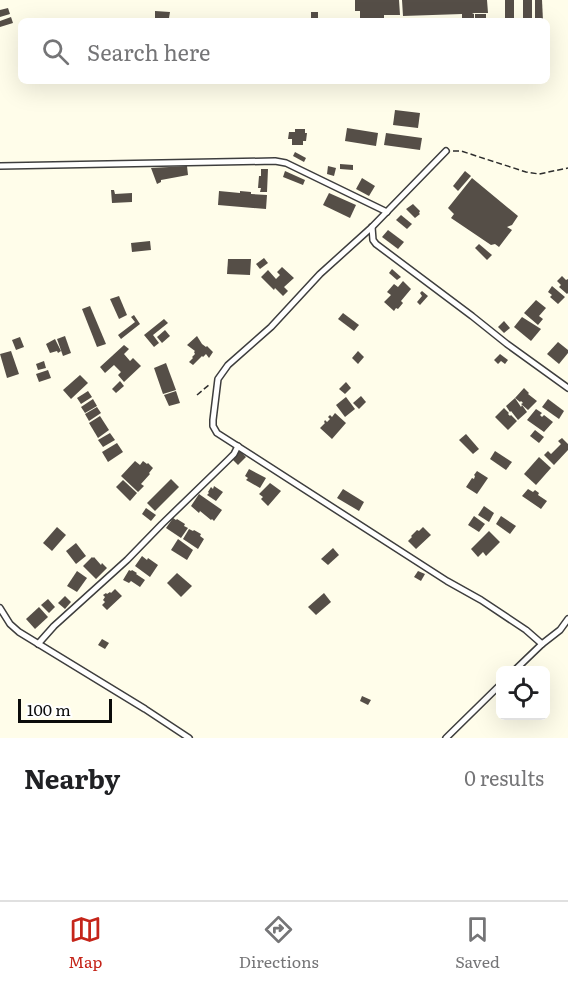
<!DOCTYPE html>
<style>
:root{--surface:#fff;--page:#f6f6f6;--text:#202124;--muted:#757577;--line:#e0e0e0;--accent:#c5251a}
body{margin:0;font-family:Literata,serif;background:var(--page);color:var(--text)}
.controls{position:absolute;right:18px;bottom:18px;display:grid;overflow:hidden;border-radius:9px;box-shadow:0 6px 24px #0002}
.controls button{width:54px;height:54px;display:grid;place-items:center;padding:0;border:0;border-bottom:2px solid var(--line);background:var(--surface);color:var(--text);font:30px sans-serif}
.scale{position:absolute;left:18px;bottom:15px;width:94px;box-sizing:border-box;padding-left:6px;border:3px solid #0b0b0b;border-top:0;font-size:16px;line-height:21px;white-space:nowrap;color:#0b0b0b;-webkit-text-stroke:4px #fff;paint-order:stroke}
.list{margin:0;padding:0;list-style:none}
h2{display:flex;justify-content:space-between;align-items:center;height:78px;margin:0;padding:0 24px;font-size:26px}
h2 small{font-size:20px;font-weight:400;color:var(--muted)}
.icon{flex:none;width:33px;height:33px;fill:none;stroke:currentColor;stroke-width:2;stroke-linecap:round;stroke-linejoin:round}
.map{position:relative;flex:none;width:568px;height:738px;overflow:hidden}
.search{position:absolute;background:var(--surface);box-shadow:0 6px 24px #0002;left:18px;right:18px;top:18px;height:66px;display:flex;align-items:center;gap:15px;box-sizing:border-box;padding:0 21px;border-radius:9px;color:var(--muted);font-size:22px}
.sheet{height:162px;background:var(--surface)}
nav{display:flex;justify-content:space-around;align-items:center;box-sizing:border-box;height:84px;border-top:2px solid var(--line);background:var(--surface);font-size:16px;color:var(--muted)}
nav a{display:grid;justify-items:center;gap:3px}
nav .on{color:var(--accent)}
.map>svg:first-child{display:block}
.building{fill:#554e47}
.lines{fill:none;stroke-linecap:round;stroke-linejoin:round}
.street-casing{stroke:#3e3e3e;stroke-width:8}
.path{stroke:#2d2d2d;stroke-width:1.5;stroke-dasharray:6 3;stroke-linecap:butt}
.street{stroke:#fff;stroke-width:5}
</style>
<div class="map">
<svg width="568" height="738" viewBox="0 0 568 738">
<rect width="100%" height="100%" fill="#fffdea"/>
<!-- building -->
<g class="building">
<path d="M355,0H399L400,15H384V21H360V11H355Z"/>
<path d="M402,0H487L488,13H472L474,14V20H462V14L403,16Z"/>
<rect x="505" y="0" width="9" height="20"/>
<rect x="523" y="0" width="9" height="20"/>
<path d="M535,0H542L543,21H535Z"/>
<path d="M8,8L10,14L0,17V10Z"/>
<path d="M155,11L170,12L169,18H155Z"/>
<rect x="311" y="12" width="7" height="9"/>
<rect x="475" y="14" width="11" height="6"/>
<path d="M11,17L13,23L0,27V21Z"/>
<path d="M395,110L420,113L418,128L393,125Z"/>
<path d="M347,128L378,133L376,146L345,141Z"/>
<path d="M295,129H305V133H307L306,141H303V145H292V139H288L289,132H295Z"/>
<path d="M386,133L422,138L420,150L384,145Z"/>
<path d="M295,152L306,158L304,162L293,156Z"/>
<path d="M340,164L353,165V170L340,169Z"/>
<path d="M187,166L188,175L161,180V182L157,184L151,168Z"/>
<path d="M328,166L336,168L334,176L327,174Z"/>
<path d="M261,169H268L267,192H260L261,188H258L259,176H261Z"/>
<path d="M285,171L305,180L303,185L283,177Z"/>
<path d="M465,171L471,176L458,191L453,186Z"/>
<path d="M362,178L375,186L369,196L356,189Z"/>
<path d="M472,178L518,216L512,225L507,227L512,230L499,247L495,244L491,245L451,218L454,214L448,208Z"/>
<path d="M111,190H114L115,194L132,193V202L112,203Z"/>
<path d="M219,191L240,193V191L251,192V194L267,195L266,209L218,205Z"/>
<path d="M329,193L356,205L350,218L323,205Z"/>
<path d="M413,204L420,211L419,213L420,214L415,218L406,209Z"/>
<path d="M401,215L412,224L407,229L396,220Z"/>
<path d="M388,230L404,242L398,249L382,237Z"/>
<path d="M150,241L151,250L132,252L131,243Z"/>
<path d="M479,244L492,255L487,260L475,248Z"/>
<path d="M264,258L268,263L260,269L256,264Z"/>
<path d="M228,259H251L250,275L227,274Z"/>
<path d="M282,267L294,278L284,287L288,291L283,296L275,288L274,290L261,277L268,270L276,279L280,275L277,272Z"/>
<path d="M392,269L401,277L397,280L389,273Z"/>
<path d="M562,276L566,280L568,279V293L567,294L559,287L561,285L557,281Z"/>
<path d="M403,281L411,289L401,301L403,303L398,309L396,308L394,311L384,302L391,295L387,292L394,284L398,287Z"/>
<path d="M552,286L565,297L558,304L550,297L552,295L548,292Z"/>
<path d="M422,291L428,296L420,305L417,302L422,296L420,293Z"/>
<path d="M119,296L127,315L119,319L110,299Z"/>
<path d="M536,300L546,308L539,316L543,319L538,325L524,313Z"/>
<path d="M90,306L106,344L97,347L82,309Z"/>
<path d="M343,313L359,325L354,331L338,319Z"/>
<path d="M134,315L140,324L121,339L118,335L135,322L131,317Z"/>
<path d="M522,317L541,329L531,341L514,327Z"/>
<path d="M164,319L168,323L153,335L159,343L154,347L144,335Z"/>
<path d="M504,321L510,328L504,333L498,327Z"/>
<path d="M165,330L170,336L162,343L157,337Z"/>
<path d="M65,336L71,353L63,356L57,339Z"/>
<path d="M197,336L202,344L206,347L207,346L213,352L209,358L206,354L203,357L202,356L193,365L189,362L193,358L192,357L195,354L194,352L195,351L187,345Z"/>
<path d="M20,337L24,347L16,350L12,340Z"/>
<path d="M55,339L61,351L58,353L57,351L50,353L46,344Z"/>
<path d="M558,342L568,350V353L559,364L547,354Z"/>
<path d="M124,345L129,349L124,354L130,361L133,358L141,366L124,382L118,375L121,372L114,365L105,373L100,367Z"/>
<path d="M11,351L19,374L7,378L0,354Z"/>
<path d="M358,351L364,357L358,364L352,358Z"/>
<path d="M500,354L508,360L505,364L501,361L498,364L494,360Z"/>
<path d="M44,361L46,368L38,370L36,364Z"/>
<path d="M166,363L176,390L163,394L154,368Z"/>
<path d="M48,370L51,378L39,382L36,374Z"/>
<path d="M80,375L88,383L71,399L63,390Z"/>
<path d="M120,381L124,386L116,393L112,389Z"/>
<path d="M346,382L351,388L345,394L339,389Z"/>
<path d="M524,388L529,393L528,394L537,401L528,410L521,404L523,403L521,401L520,402L515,398Z"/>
<path d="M88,391L92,397L81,404L77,398Z"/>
<path d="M176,391L180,403L169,406L164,395Z"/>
<path d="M361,396L366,402L359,409L353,403Z"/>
<path d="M346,397L355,409L345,417L336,405Z"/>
<path d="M515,398L521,407L522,405L527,412L518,420L511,411L510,412L506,406Z"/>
<path d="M93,399L97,406L85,413L81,407Z"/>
<path d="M548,399L564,411L559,419L542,407Z"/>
<path d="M97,407L101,413L89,421L85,414Z"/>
<path d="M504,408L509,413L508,414L510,416L511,415L517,421L508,430L495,417Z"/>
<path d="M536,409L542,413L540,415L542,417L544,415L553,422L544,432L527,420Z"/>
<path d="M335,413L346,423L332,439L320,428L325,423L324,422L325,420L327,422L330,419L328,417L330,415L332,417Z"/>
<path d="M100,416L109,430L98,438L89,423Z"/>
<path d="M535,430L544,437L539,443L530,436Z"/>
<path d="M110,433L115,440L103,447L98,440Z"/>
<path d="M466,434L479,449L473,454L459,440Z"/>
<path d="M562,438L568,444V450L554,465L544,455L548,451L551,454L561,444L558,441Z"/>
<path d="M117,443L123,452L108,462L102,452Z"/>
<path d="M240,451L246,457L238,465L232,459Z"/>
<path d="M495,451L512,462L506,470L490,459Z"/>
<path d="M539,457L551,468L536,485L524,474Z"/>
<path d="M135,461L140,465L143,461L147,464L148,463L153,468L149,473L150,474L141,484L144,486L138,492L121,476Z"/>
<path d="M249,469L266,478L260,488L246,480L248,478L245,476Z"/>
<path d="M477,471L488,478L477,494L466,487L472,478L474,479L475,476L474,475Z"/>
<path d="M171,479L179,487L155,511L147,503Z"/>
<path d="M123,480L137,493L130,501L116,487Z"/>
<path d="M270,483L281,491L268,506L261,499L263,497L259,494Z"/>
<path d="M214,486L223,492L216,501L207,495L209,493L208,492L211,487L213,489Z"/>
<path d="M343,489L364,502L359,511L337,498Z"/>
<path d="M528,489L533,492L535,490L539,493L538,495L547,501L541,509L522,496Z"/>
<path d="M199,494L222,510L214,521L212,519L211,520L200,511L199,513L191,506Z"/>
<path d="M484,506L494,513L489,522L478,515Z"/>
<path d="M146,508L156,515L151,521L142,514Z"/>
<path d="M474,516L485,524L479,532L468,525Z"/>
<path d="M501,516L516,526L510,534L496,524Z"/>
<path d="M173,518L176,520L177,519L185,524L184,526L188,528L181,538L166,528Z"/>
<path d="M57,527L66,535L52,551L43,543Z"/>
<path d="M423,527L431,535L416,549L408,541L412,537L411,536L417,530L419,531Z"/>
<path d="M189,529L193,531L194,530L201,534L200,536L204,539L198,549L183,539Z"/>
<path d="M489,531L500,542L486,556L483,552L478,557L471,549Z"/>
<path d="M178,539L193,550L187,560L171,550Z"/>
<path d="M76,543L86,556L76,564L66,551Z"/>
<path d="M333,548L339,555L328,565L321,559Z"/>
<path d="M142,556L147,560L148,558L158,565L150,577L135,566Z"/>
<path d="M92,557L93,558L94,557L101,565L102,563L107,568L96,579L83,566Z"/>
<path d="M129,570L131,571L132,570L137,573L136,574L145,580L140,587L131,581L129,583L123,580Z"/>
<path d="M77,571L87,578L77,592L67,586Z"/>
<path d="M418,571L425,574L421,581L414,577Z"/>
<path d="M177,573L192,586L181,597L167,583Z"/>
<path d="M115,589L122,596L107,610L102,605L105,602L103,600L105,597L103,595L106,593L107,594L110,592L111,593Z"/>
<path d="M324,593L331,602L316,615L308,607Z"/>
<path d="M65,596L71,602L65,609L58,603Z"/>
<path d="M48,599L55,607L49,613L41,605Z"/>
<path d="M39,607L48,617L35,629L26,619Z"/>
<path d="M102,639L109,643L105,649L98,645Z"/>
<path d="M362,696L371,700L368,705L360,701Z"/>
</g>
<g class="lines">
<!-- street casing -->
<g class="street-casing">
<g id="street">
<path d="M446,151L372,227L320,274L271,327L228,365L218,379L213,420V426L217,433L447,581L481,600L526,630L542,644"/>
<path d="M0,166L275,161L286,163L387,212"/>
<path d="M372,227L373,240L376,244L472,316L507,344L568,388"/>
<path d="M0,608L10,624L19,632L145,709L189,738"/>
<path d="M38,644L54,626L127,560L162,524L228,460L234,454L238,446"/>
<path d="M515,670L542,644L560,630L568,619"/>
<path d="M446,738L500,685"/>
</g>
</g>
<!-- path -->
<g class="path">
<path d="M453,151H461L526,172L539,174L568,168"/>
<path d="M197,395L210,384"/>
</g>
<!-- street -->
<use href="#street" class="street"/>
</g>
</svg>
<div class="controls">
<button><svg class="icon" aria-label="locate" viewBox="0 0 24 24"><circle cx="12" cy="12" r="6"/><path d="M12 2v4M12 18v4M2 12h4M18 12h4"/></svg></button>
</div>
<div class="scale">100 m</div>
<div class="search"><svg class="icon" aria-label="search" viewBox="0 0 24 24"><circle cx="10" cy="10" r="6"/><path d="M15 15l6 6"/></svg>Search here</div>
</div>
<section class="sheet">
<h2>Nearby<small>0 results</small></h2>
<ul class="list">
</ul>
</section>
<nav>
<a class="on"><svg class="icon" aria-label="map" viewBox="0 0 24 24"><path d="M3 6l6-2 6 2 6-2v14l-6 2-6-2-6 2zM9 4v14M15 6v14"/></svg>Map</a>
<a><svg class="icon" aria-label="directions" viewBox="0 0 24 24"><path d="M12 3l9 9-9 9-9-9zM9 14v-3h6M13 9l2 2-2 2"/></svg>Directions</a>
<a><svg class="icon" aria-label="saved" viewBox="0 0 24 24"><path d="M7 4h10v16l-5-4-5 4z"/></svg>Saved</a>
</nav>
